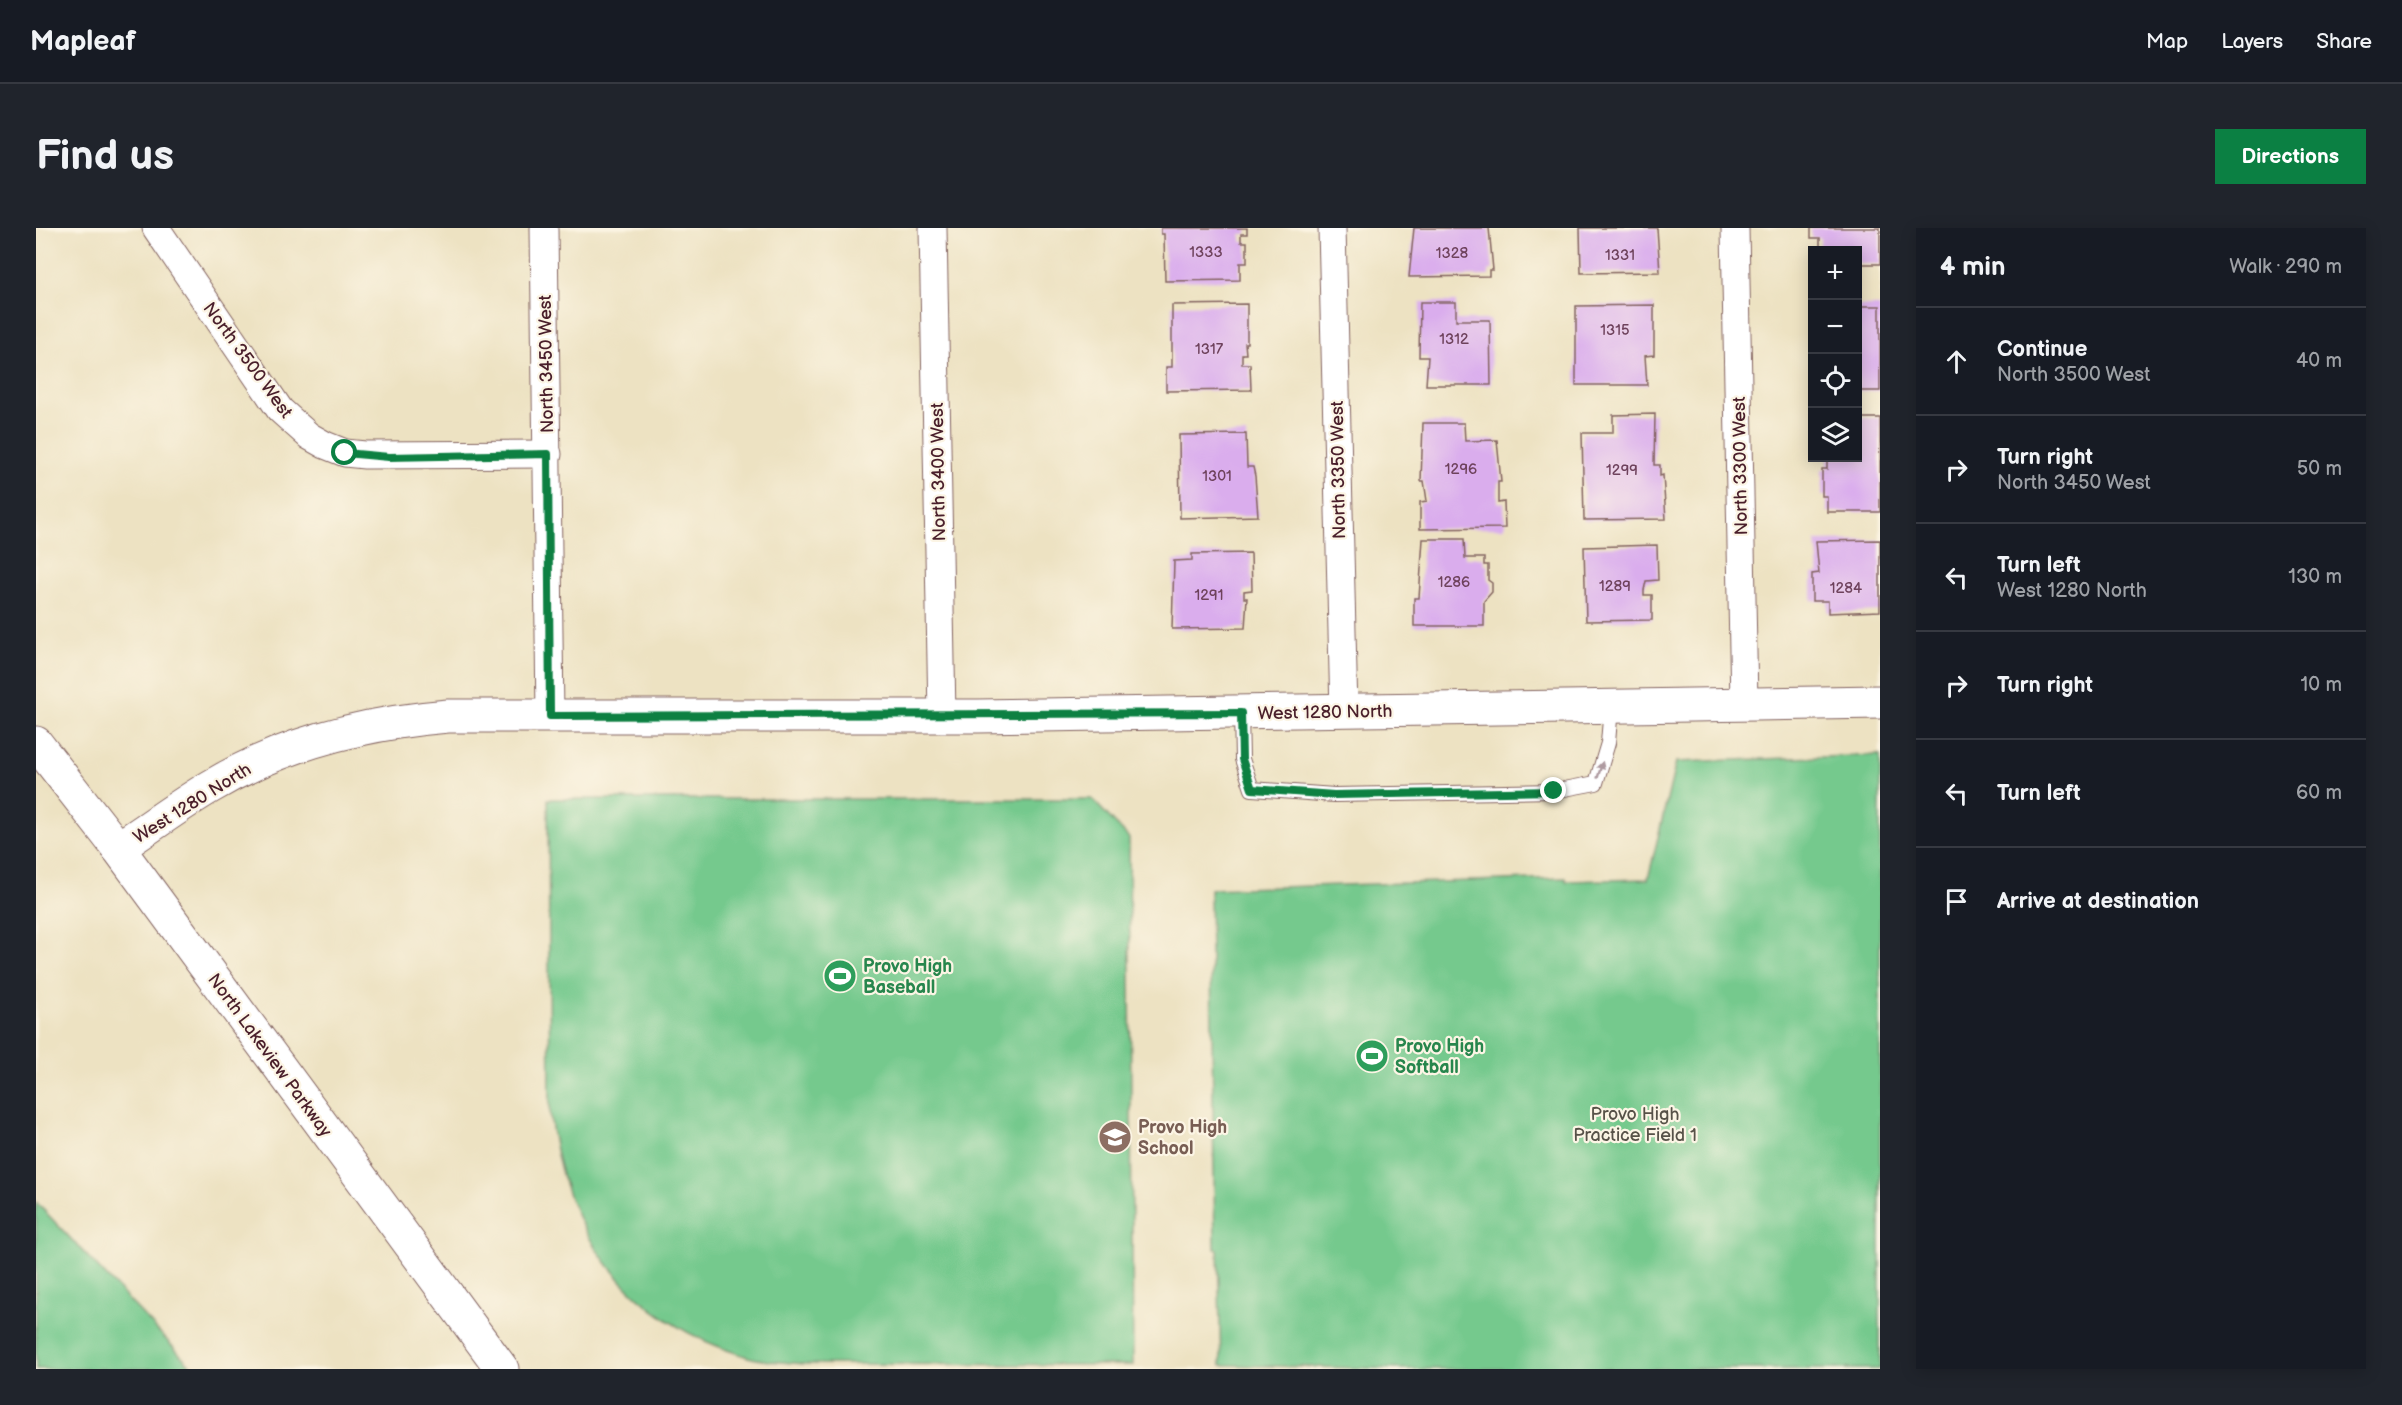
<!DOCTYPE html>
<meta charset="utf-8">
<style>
:root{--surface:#171b24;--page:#20242c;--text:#f1f3f6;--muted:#9ea1a6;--line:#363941;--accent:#0b8043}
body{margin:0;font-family:"Balsamiq Sans",sans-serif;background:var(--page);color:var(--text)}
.controls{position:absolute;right:18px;top:18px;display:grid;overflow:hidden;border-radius:0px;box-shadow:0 3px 15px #0003}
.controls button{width:54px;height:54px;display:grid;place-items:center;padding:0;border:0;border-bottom:2px solid var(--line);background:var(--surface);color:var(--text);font:30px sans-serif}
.stop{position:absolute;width:18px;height:18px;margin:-14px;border:4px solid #0b8043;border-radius:50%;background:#fff}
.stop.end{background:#0b8043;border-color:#fff;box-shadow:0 2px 6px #0008}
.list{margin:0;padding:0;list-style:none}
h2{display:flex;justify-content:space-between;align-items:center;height:78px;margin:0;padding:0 24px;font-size:26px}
h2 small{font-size:20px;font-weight:400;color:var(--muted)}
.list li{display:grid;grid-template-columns:39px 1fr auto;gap:18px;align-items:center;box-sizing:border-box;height:108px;padding:0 24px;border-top:2px solid var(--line)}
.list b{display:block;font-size:22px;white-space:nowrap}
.list p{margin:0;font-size:20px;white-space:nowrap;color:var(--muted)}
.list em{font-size:20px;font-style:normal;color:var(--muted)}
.icon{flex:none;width:33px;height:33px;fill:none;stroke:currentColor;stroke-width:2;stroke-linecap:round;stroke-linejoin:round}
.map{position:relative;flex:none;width:1844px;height:1141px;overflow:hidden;border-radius:0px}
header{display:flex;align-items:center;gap:36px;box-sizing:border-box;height:84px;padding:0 30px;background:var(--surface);border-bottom:2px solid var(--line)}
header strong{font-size:28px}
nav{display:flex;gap:33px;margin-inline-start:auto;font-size:21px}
.intro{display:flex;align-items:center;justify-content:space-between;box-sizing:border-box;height:144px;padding:0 36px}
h1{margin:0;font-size:42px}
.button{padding:15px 27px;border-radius:0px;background:var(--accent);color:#fff;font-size:21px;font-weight:700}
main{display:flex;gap:36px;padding:0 36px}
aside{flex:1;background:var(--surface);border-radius:0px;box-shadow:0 3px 15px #0003}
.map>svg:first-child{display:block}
.green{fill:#74c98d;stroke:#5f745c;stroke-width:1.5}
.building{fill:#daaded}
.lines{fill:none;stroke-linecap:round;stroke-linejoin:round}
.service-casing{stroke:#836360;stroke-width:16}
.minor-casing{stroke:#836360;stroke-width:29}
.tertiary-casing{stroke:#836360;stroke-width:35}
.service{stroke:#fff;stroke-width:14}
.minor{stroke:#fff;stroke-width:27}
.tertiary{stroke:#fff;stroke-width:33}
.oneway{fill:#ae9aa0}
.route{stroke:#0b8043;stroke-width:8}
.labels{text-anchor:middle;stroke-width:4.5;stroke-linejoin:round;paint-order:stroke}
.number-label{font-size:15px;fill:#6e425c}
.street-label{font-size:18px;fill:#4a1f2b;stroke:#fcf5e5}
.leisure-label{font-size:18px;font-weight:bold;fill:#27864d;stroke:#fcf5e5;text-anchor:start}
.park-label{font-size:18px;fill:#575248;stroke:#fcf5e5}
.education-label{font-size:18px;font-weight:bold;fill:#785e54;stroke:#fcf5e5;text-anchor:start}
</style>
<header>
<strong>Mapleaf</strong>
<nav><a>Map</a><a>Layers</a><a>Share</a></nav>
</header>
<div class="intro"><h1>Find us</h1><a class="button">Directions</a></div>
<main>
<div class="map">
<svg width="1844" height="1141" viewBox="0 0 1844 1141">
<rect width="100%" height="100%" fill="#fcf5e5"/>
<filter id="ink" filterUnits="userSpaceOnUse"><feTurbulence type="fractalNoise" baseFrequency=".0167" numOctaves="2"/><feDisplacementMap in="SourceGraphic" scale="12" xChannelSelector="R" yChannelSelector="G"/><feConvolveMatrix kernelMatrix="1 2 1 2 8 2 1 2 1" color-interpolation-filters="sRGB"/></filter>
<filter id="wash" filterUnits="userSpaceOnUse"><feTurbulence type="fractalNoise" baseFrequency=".008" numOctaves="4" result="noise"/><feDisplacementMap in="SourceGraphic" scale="24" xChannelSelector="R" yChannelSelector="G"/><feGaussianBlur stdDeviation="1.35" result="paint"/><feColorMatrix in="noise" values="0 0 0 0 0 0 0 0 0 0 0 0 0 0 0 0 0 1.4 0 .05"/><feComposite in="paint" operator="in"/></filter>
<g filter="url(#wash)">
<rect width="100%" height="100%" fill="#ede2c2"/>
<!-- green -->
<g class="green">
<path d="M1844,527V1141H1371L1185,1137L1182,1021H1179L1174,661L1530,650V653L1612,651L1640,534Z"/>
<path d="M512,571H1056L1093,610L1097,1137L766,1136C748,1134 729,1134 712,1129C594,1094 527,1006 514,885Z"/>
<path d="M0,974L158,1141H0Z"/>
</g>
<g id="blocks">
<!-- building -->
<g class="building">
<path d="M1125,0H1211V6H1205V14H1211V35H1204V52L1129,53L1128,6H1125Z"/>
<path d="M1378,0H1453L1457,42H1453V48L1373,49Z"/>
<path d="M1544,0H1621L1624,44L1545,45Z"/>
<path d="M1775,0H1844V36H1822V22H1784V10H1775Z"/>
<path d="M1384,74H1420V92H1454L1455,157H1390L1392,129H1383Z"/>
<path d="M1211,76V115H1209L1210,126H1206V136H1214L1215,162L1130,163V139H1136V77Z"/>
<path d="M1618,77V127L1609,128L1611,157H1540V78Z"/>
<rect x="1822" y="78" width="22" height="85"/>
<path d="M1619,186L1618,237H1624V248L1627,247L1630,291L1548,292L1546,205H1577V187Z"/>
<path d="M1822,190H1844V284H1791V268H1786V241H1791V230H1822Z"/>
<path d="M1387,195H1428L1429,213L1461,212L1465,254H1462V275L1468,274L1469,300L1384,301V274L1391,273L1388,253H1385Z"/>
<path d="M1210,206L1211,239H1217L1219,248L1222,288L1144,290L1143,207Z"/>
<path d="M1387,311H1428L1429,330H1448V337H1452V352L1456,355V364L1448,373V398H1378V370H1383Z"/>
<path d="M1844,312V383L1792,385V373H1776V346L1783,345L1780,313Z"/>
<path d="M1621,317L1622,352L1610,353L1608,362V367H1616V392L1550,393L1548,319Z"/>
<path d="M1215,325L1216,362L1208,363V370H1211L1209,400L1136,401L1138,333L1156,332V326Z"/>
</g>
</g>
</g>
<g filter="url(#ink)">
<use href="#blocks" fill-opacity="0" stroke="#836360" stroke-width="1.5"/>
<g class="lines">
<!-- service casing -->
<g class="service-casing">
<path id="service" d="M1205,485L1206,531L1216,561L1298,567L1518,563L1560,555L1572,515L1575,479"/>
</g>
<!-- minor casing -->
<g class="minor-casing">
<g id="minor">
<path d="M120,0L244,182L273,208L289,217L309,225L329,227L512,226"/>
<path d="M508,0L514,488"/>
<path d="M897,0L906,488"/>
<path d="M1296,0L1308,484"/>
<path d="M1699,0L1708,476"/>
</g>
</g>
<!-- tertiary casing -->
<g class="tertiary-casing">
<g id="tertiary">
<path d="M0,515L82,620L466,1141"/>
<path d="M82,620C113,600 142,578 174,559C247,515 328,495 412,488H942L1844,474"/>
</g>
</g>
<!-- service -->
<use href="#service" class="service"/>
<!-- minor -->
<use href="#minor" class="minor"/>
<!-- tertiary -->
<use href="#tertiary" class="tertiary"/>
</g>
<!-- one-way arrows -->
<defs><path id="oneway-solid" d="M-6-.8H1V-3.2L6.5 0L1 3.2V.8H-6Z" transform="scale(1.5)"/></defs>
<use class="oneway" href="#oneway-solid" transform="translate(1564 542) rotate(-73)"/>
</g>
<g class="lines" filter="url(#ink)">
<!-- route -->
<path class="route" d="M309,225L353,229L512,226L514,488L1205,485L1206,531L1216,561L1298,567L1518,563"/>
</g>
<!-- icons -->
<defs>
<g id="stadium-disc" transform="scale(1.725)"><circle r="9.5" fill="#2e9e5b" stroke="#fcf5e5"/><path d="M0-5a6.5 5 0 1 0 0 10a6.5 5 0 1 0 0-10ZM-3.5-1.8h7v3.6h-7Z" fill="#fff"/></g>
<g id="school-disc" transform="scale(1.725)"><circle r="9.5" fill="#8d6e63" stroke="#fcf5e5"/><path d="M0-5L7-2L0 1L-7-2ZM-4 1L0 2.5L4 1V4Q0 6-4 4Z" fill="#fff"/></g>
</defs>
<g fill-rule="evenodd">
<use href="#stadium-disc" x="804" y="748"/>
<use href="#stadium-disc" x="1336" y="828"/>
<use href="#school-disc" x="1079" y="909"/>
</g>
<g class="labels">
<!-- number labels -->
<g class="number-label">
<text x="1170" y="29">1333</text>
<text x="1416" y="30">1328</text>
<text x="1584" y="32">1331</text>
<text x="1579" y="107">1315</text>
<text x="1418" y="116">1312</text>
<text x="1173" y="126">1317</text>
<text x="1425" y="246">1296</text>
<text x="1586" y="247">1299</text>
<text x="1181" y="253">1301</text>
<text x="1418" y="359">1286</text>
<text x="1579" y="363">1289</text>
<text x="1810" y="365">1284</text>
<text x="1173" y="372">1291</text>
</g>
<!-- street labels -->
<g class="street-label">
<text transform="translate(212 132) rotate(54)" y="6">North 3500 West</text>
<text transform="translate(510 136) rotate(-91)" y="6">North 3450 West</text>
<text transform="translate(1704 238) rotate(-91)" y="6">North 3300 West</text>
<text transform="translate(1302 242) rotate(-91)" y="6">North 3350 West</text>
<text transform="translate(902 244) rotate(-91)" y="6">North 3400 West</text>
<text transform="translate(1289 484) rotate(-1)" y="6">West 1280 North</text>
<text transform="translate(156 575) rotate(-32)" y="6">West 1280 North</text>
<text transform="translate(234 827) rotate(54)" y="6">North Lakeview Parkway</text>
</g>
<!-- leisure labels -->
<g class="leisure-label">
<text x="827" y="744">Provo High<tspan x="827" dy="21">Baseball</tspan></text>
<text x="1359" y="824">Provo High<tspan x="1359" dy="21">Softball</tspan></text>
</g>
<!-- park labels -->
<g class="park-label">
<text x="1599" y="892">Provo High<tspan x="1599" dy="21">Practice Field 1</tspan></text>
</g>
<!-- education labels -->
<g class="education-label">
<text x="1102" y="905">Provo High<tspan x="1102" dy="21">School</tspan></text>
</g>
</g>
</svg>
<div class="controls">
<button>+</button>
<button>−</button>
<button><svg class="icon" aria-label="locate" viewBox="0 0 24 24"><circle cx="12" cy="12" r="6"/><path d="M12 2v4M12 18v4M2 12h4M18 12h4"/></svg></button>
<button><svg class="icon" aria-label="layers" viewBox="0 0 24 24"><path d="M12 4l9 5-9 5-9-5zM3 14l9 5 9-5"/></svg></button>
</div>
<div class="stop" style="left:309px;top:225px"></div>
<div class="stop end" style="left:1518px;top:563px"></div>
</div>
<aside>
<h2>4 min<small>Walk · 290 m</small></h2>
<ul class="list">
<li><svg class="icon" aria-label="ahead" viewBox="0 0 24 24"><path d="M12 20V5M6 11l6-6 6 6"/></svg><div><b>Continue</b><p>North 3500 West</p></div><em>40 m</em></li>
<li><svg class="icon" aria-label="right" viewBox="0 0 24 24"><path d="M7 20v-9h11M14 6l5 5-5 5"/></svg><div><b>Turn right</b><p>North 3450 West</p></div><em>50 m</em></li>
<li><svg class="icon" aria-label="left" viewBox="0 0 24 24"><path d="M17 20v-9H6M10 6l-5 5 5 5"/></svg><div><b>Turn left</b><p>West 1280 North</p></div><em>130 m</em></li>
<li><svg class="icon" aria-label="right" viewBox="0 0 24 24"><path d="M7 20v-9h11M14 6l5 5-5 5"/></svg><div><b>Turn right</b></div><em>10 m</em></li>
<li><svg class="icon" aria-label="left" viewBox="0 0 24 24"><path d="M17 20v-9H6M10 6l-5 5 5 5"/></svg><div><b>Turn left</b></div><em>60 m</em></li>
<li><svg class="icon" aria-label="arrive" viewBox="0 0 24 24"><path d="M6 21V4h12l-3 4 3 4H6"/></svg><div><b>Arrive at destination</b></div></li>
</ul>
</aside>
</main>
